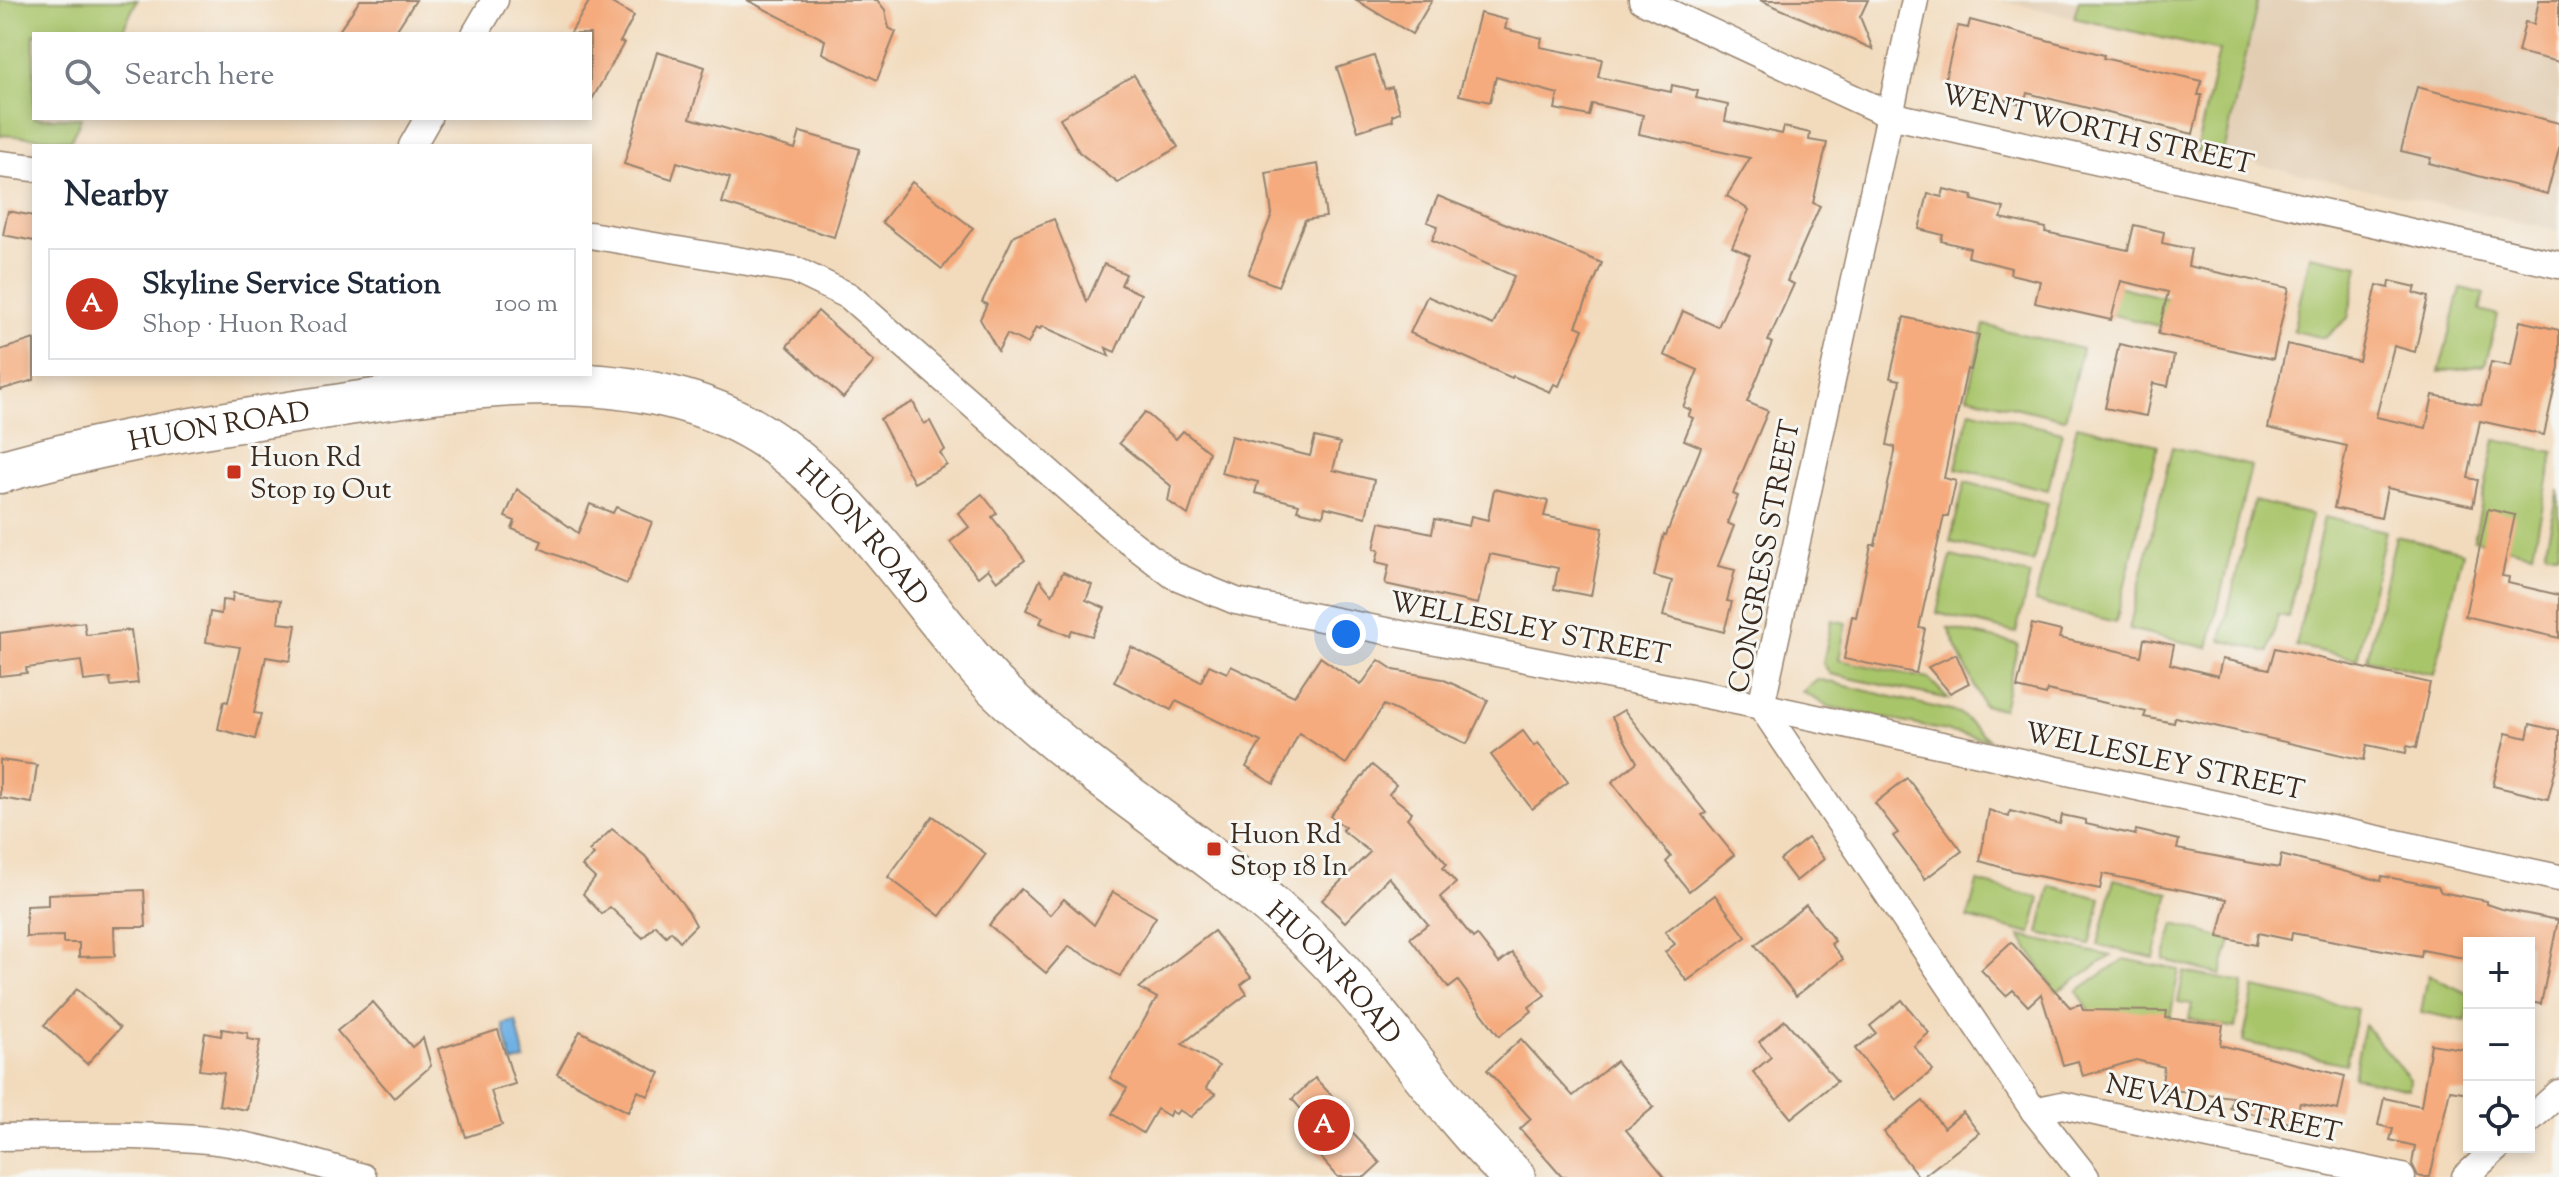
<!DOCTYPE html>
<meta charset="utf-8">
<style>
:root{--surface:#fff;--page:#f6f6f7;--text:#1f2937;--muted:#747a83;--line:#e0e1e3;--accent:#c8321e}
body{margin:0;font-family:"Sorts Mill Goudy",serif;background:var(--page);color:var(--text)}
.controls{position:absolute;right:24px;bottom:24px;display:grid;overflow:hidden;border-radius:0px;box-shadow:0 4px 12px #0003}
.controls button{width:72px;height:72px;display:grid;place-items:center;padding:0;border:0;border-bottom:2px solid var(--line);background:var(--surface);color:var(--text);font:40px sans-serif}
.you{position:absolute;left:1346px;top:634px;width:28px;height:28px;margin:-20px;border:6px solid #fff;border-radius:50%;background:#1a73e8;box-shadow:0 0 0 12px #1a73e833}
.badge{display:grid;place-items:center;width:52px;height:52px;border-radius:50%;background:var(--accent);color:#fff;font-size:26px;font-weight:700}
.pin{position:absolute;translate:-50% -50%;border:4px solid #fff;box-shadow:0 2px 8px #0006}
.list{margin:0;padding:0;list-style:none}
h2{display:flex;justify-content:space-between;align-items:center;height:104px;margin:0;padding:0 32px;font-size:34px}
h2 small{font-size:26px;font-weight:400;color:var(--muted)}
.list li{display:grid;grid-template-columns:52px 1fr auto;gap:24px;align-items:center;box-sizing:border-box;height:112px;margin:0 16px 16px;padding:0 16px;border:2px solid var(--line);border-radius:0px}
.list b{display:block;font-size:30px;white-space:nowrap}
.list p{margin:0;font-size:26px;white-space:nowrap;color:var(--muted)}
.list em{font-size:26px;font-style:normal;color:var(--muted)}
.icon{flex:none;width:44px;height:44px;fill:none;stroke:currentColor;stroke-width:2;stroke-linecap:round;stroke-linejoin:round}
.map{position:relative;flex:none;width:2559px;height:1177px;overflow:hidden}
.search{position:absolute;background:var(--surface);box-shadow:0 4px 12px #0003;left:32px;top:32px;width:560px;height:88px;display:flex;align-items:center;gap:20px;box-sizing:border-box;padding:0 28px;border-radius:0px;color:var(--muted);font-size:30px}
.panel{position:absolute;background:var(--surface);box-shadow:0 4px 12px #0003;left:32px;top:144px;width:560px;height:232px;border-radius:0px}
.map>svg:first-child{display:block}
.built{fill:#e2cdb2}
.green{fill:#a9c56b;stroke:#727844;stroke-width:2}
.water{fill:#6fb1e4;stroke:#556e81;stroke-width:2}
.building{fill:#f5ab7d}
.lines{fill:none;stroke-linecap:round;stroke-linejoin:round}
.street-casing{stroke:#96826e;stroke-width:29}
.primary-casing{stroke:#96826e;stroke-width:45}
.street{stroke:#fff;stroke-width:26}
.primary{stroke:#fff;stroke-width:42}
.poi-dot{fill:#c8321e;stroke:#f6f6f2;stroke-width:3}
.labels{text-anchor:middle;stroke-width:6;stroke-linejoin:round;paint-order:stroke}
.street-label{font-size:28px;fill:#3b2a1e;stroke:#f6f6f2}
.poi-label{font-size:28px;fill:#3b2a1e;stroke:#f6f6f2;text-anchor:start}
</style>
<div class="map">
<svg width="2559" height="1177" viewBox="0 0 2559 1177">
<rect width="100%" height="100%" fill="#f6f6f2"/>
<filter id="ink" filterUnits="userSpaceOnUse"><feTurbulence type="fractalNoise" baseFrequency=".0125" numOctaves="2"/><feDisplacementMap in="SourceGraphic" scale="16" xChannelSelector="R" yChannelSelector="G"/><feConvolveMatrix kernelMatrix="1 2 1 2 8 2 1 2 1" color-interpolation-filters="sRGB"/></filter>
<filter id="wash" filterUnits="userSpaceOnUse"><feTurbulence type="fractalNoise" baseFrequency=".006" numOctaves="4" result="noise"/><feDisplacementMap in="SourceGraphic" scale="32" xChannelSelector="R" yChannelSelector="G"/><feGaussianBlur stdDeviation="1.8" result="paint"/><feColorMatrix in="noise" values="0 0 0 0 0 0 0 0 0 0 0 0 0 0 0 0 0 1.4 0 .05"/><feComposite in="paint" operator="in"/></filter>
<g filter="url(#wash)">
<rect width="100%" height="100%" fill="#f2dbbd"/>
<!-- built -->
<path class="built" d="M2000,0H2559V231L2196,151L2219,51Z"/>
<!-- green -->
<g class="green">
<path d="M0,0H137L121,34H34V118H81L71,140L0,135Z"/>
<path d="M2079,0H2258L2223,157L2196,151L2219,51L2074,18Z"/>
<path d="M2310,255L2359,265L2348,318L2325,338L2293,331Z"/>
<path d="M2117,286L2190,304L2183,332L2110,314Z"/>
<path d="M2461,288L2484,294L2480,310L2498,315L2485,365L2439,372Z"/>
<path d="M1984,325L2082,349L2065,419L1967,396Z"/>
<path d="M1970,410L2062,432L2048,490L1956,468Z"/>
<path d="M2077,425L2158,445L2116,622L2035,602Z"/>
<path d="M2495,440L2554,452L2533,553L2474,540Z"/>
<path d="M2172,447L2251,466L2208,648L2129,629Z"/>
<path d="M1965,482L2048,503L2033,562L1950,542Z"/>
<path d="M2559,490V554L2545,551Z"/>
<path d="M2254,501L2312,515L2288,617L2278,615L2269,652L2221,640Z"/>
<path d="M2324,517L2386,531L2357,659L2296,646Z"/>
<path d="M2396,536L2463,552L2434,675L2367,659Z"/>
<path d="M1951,556L2030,575L2016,633L1937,613Z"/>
<path d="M1832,620L1846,623L1839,660L1929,679L1949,699L1830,674L1823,663Z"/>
<path d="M1948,628L2018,644L2003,709L1983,705Z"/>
<path d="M1817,679L1959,713L1989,740L1830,707L1802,692Z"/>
<path d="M2114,879L2170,893L2154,958L2098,945Z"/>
<path d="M1977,882L2040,898L2031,934L1968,918Z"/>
<path d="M2050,886L2101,898L2090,945L2039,933Z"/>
<path d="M2174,924L2231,940L2221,975L2164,960Z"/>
<path d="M2020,936L2111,956L2056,992Z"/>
<path d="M2124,959L2179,970L2167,1034L2105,1033L2077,991Z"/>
<path d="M2184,972L2244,983L2235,1028L2189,1019L2192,1004L2178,1002Z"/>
<path d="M2428,975L2469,994L2466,1021L2421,1012Z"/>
<path d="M2254,988L2357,1009L2346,1064L2243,1042Z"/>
<path d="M2364,1025L2410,1079L2409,1089L2353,1077Z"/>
</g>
<!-- water -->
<path class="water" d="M516,1021L525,1060L512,1063L503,1024Z"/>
<g id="blocks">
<!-- building -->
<g class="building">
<path d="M360,0H416L394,34H337Z"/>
<path d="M590,0H606L634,16L620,42L624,43L590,103V34H570Z"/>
<path d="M747,0H877L885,10L889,28L896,32L877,80L822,53L825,40Z"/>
<path d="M1356,0H1432L1412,34Z"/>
<path d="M1760,0H1868L1860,17L1873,49Z"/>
<path d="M2539,0H2559V62L2518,52L2525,22L2534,24Z"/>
<path d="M1480,13L1507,20L1505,29L1542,38L1540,47L1602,59L1598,77L1671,92L1672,85L1698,91L1696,98L1728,105L1725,121L1782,134L1784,127L1810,133L1809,140L1827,143L1813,203L1820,206L1787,281L1794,284L1768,341L1772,343L1747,402L1768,411L1733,494L1738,496L1727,523L1734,526L1718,566L1735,570L1727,601L1732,602L1724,632L1663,616L1672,581L1654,576L1664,534L1666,535L1701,447L1684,440L1693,418L1688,416L1691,410L1683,407L1698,370L1664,355L1683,311L1718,327L1750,255L1732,247L1749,210L1727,196L1750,158L1639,134L1643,115L1592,104L1589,116L1555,109L1558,94L1496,77L1490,102L1459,95Z"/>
<path d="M1970,20L2104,55L2103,58L2202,81L2198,95H2202L2193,134L2027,93L2024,105L1944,83L1958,26L1968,28Z"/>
<path d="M657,52L705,67L690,118L795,149L800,132L860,149L834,237L722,203L730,178L677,162L672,179L624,164Z"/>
<path d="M1374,56L1385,89L1392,87L1400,112L1392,115L1393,120L1358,131L1337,68Z"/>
<path d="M1134,75L1178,147L1118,183L1079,152L1060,118Z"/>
<path d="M2417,87L2559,123V149L2547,194L2429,163L2431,158L2401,151Z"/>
<path d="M1318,164L1326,217L1305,220L1278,286L1248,274L1272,214L1266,173Z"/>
<path d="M912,182L973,228L942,269L882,222Z"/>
<path d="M1944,189L1973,196L1972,200L2004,208L2001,218L2046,228L2045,232L2128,250L2134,225L2164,232L2162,243L2191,249L2188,266L2289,288L2273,359L2158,334L2168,292L2121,281L2111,320L2035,303L2040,281L2010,274L2011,268L1968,257L1970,248L1941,241L1943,235L1919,229L1928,194L1942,197Z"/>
<path d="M1438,196L1602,263L1576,326L1583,329L1559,386L1554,384L1550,392L1513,376L1512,378L1410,333L1427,296L1493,325L1514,276L1432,240L1438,226L1427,222Z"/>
<path d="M8,211L34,216V241L3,235Z"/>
<path d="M1054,219L1087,302L1104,264L1126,274L1121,285L1141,294L1115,352L1106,348L1109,356L1042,326L1040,329L1036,327L1028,344L1007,334L998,351L980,319L987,304L982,302L1014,235Z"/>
<path d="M2390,281L2416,287L2414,293L2428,297L2415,352L2394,346L2376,417L2426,428L2433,395L2481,405L2491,362L2511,366L2520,321L2559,330V367L2544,435L2480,421L2468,478L2478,480L2473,506L2387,488L2381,518L2334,508L2347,446L2268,428L2287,344L2359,361L2377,285L2389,288Z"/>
<path d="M818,311L874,362L843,398L787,346Z"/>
<path d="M1904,317L1979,335L1971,370L1967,369L1944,478L1956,481L1948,517L1944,516L1919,628L1925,629L1916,673L1844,659L1852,616L1856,617L1871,545H1875L1895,452V447L1887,445L1900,380L1890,378Z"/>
<path d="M34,339V380L0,390V350Z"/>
<path d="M2119,344L2174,356L2168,386L2153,383L2146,416L2105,408Z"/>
<path d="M913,402L924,424L930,421L945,450L940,453L947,465L914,483L880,419Z"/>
<path d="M1145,412L1176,439L1183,431L1209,452L1188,515L1168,501L1171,486L1119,443Z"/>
<path d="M1231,436L1310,456L1315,437L1340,443L1333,470L1374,480L1366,517L1325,507L1323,516L1297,510L1299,504L1255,493L1258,482L1221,473Z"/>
<path d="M517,489L578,533L590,504L613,513L616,507L652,522L627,584L539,548L542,541L512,529L515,521L505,517Z"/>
<path d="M1494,489L1548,501L1544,516L1603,528L1591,596L1554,589L1558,568L1490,554L1478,604L1385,584L1389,565L1376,562L1379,550L1374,549L1380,522L1432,533L1435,519L1469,526L1471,516L1488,520Z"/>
<path d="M982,494L997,513L992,517L1025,560L997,581L988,569L978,577L950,542L969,527L958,513Z"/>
<path d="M2488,509L2515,515L2502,576L2509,577L2508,583L2559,595V638L2465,616Z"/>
<path d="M1063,572L1092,585L1086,600L1105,608L1092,636L1072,630L1069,636L1040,623L1043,617L1026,610L1040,580L1052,595Z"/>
<path d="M233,593L281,600L278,623L296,625L290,661L266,657L254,713L261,714L255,739L218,729L224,701L228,702L240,647L206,642L210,612L221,614L222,600L232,601Z"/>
<path d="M84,622L86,635L131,630L138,683L111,686L110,678L84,681L81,661L26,668L27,673L0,676V633Z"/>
<path d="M2032,624L2061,631L2059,638L2141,656L2144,639L2174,645L2170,664L2218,676L2222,659L2269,669L2275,648L2430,683L2416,748L2407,746L2406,753L2367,745L2364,760L2175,717L2174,723L2144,717L2146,712L2047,690L2046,695L2017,688Z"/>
<path d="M1131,647L1201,682L1209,665L1227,673L1231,666L1294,696L1320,657L1361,685L1379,660L1394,670L1442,679L1488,700L1467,744L1384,705L1346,764L1299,733L1274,784L1246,767L1261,742L1176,701L1171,710L1114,682Z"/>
<path d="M1956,654L1969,683L1950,693L1928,667Z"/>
<path d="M1624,710L1706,813L1702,815L1734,855L1689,891L1666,862L1671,857L1612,782L1637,762L1612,717Z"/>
<path d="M2530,724L2559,731V755L2548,799L2493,786L2506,733L2527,738Z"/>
<path d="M1523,731L1534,746L1538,743L1568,782L1532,809L1491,755Z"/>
<path d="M0,760L37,765L32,803L0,798Z"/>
<path d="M1372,765L1396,785L1389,794L1412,812L1407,818L1447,864L1443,868L1456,883L1440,897L1473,938L1477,935L1499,963L1512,953L1545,995L1529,1007L1532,1011L1499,1036L1458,981L1449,988L1410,938L1428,924L1389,877L1345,922L1322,900L1370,852L1342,830L1345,827L1330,816Z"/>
<path d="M1907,778L1962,851L1925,879L1893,836L1898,833L1875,803Z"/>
<path d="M1989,810L2009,817L2010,811L2060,824L2062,815L2086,820V824L2135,835L2136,830L2179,840L2177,849L2279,868L2281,855L2381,881L2382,876L2438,887L2441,892L2487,901V904L2502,909L2558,920L2541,1004L2529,1002V943H2469V959L2422,950L2421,957L2292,933L2291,940L2258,933L2256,945L2218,937L2227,899L2103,874L2100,889L2014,871L1980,861Z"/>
<path d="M933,816L986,854L940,916L888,877Z"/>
<path d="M612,829L645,856L689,912L696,925L680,941L671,931L666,936L655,925L643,938L610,907L602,914L583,894L595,878L582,866L594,855L589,851Z"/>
<path d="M1808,838L1824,859L1796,881L1780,860Z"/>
<path d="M1021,889L1050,915L1064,899L1094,925L1113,892L1156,917L1120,976L1069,946L1046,973L989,925Z"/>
<path d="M144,890L146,927H114L115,956L79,957V943H63V936L26,937V906L48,905V894Z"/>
<path d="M1715,895L1746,937L1687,981L1665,952L1675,944L1665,932Z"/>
<path d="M1806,905L1835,941L1831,944L1843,959L1796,996L1755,945Z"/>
<path d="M1214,931L1251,977L1241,985L1247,994L1182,1044L1219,1066L1206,1088L1216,1094L1191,1117L1179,1110L1176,1114L1171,1111L1169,1116L1157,1109L1143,1133L1112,1114L1127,1088L1110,1078L1157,998L1139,988Z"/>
<path d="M2011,942L2070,1007L2081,1004L2083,1010L2167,1011L2166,1018L2223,1025L2220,1045L2345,1076L2338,1110L2300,1103L2294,1124L2230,1108L2233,1097L2164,1089L2165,1084H2162L2164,1067L2136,1060L2083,1076L2078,1061L2063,1065L2041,994L2028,1006L2013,990L2006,996L1981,970Z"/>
<path d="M77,989L120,1028L87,1064L44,1025Z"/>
<path d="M1902,1000L1929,1033L1914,1046L1933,1070L1896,1100L1855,1049L1876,1033L1870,1026Z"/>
<path d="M373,1002L412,1047L423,1038L431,1066L394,1098L337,1031Z"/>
<path d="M1785,1020L1837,1081L1791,1118L1753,1072L1771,1057L1759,1042Z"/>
<path d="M222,1029L248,1033L247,1039L260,1041L247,1110L219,1105L224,1073L199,1070L205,1033L221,1036Z"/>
<path d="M498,1030L515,1084L491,1091L502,1125L466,1137L438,1049Z"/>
<path d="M580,1031L660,1073L648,1096L638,1091L628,1112L557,1074Z"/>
<path d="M1521,1039L1573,1096L1616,1061L1654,1107L1626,1130L1665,1177H1562L1520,1129L1531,1119L1487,1070Z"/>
<path d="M2431,1044L2469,1050V1093L2450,1090L2430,1177H2422L2418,1176L2412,1164L2415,1146L2390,1140L2393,1129L2378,1125L2384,1098L2421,1106Z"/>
<path d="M1315,1078L1333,1097L1310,1119L1292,1099Z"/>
<path d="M1923,1101L1944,1128L1963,1112L1979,1133L1922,1177H1919L1884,1132Z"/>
<path d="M1326,1104L1380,1163L1365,1177H1338L1297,1131Z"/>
</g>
</g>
</g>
<g filter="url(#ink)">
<use href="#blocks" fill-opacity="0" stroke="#96826e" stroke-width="2"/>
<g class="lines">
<!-- street casing -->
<g class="street-casing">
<g id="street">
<path d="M1642,0L1890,115L2559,265"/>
<path d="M1915,0L1761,706L2034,1111L2086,1177"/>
<path d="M475,34L495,0"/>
<path d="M412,146L428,118"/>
<path d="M0,164L34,168"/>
<path d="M590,235L795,270L849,296L1117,532L1173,575L1236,601L1761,706L2559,878"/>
<path d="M2034,1111L2062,1105L2402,1177"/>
<path d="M2529,1120L2559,1093"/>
<path d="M0,1137C65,1136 131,1134 196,1139C253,1143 308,1161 363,1177"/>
<path d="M2465,1177L2498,1147"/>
</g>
</g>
<!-- primary casing -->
<g class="primary-casing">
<g id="primary">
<path id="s1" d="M0,472C101,443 205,426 308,410C450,389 631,354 760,434C830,477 888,556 939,620C958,643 977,669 999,690C1092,780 1206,845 1302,933C1381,1006 1435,1103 1514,1177"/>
</g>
</g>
<!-- street -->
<use href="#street" class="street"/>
<!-- primary -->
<use href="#primary" class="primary"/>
</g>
</g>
<!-- markers -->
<g class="poi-dot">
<rect x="226" y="464" width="16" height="16" rx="4"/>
<rect x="1206" y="841" width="16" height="16" rx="4"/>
</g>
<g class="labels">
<!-- street labels -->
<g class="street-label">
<text transform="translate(2098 128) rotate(13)" y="10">WENTWORTH STREET</text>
<text dy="10" stroke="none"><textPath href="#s1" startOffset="224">HUON ROAD</textPath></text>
<text dy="10" stroke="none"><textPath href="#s1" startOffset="920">HUON ROAD</textPath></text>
<text transform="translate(1763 556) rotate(-79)" y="10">CONGRESS STREET</text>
<text transform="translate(1530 627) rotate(11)" y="10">WELLESLEY STREET</text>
<text transform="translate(2165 760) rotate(12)" y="10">WELLESLEY STREET</text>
<text dy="10" stroke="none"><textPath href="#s1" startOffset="1568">HUON ROAD</textPath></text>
<text transform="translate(2224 1107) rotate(12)" y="10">NEVADA STREET</text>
</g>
<!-- poi labels -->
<g class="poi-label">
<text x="250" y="466">Huon Rd<tspan x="250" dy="32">Stop 19 Out</tspan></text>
<text x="1230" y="843">Huon Rd<tspan x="1230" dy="32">Stop 18 In</tspan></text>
</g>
</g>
</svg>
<div class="controls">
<button>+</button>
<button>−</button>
<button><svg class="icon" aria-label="locate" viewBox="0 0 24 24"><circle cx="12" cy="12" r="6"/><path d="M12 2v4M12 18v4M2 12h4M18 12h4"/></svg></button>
</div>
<div class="you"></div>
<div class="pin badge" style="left:1324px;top:1125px">A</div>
<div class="search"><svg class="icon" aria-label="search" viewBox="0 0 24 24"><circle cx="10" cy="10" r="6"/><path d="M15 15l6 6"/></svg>Search here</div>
<section class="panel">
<h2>Nearby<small></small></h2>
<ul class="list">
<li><span class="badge">A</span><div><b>Skyline Service Station</b><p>Shop · Huon Road</p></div><em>100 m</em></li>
</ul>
</section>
</div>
